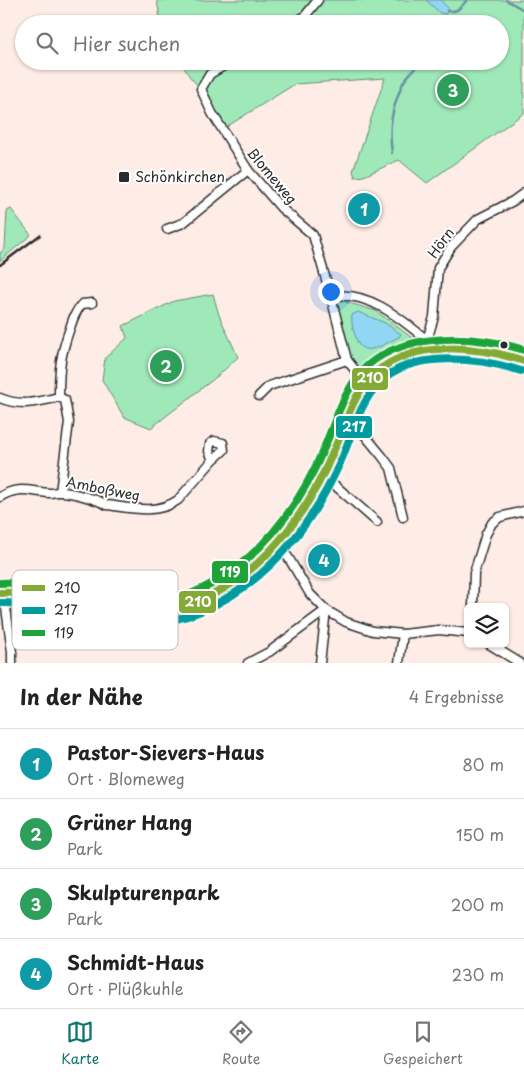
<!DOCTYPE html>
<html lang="de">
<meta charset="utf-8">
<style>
:root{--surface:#fff;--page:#f6f6f6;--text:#222;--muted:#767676;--line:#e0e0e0;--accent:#0f766e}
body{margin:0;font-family:"Playpen Sans",sans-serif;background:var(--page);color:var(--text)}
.controls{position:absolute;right:15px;bottom:15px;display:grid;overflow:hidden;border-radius:8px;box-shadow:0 1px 4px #0004}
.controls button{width:45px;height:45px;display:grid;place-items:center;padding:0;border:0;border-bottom:1px solid var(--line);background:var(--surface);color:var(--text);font:25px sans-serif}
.you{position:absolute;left:330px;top:291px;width:18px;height:18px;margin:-12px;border:4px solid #fff;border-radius:50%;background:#1a73e8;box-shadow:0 0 0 8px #1a73e833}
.badge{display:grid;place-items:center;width:32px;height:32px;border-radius:50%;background:var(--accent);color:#fff;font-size:16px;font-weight:700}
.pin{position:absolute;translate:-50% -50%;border:2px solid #fff;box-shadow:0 1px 5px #0006}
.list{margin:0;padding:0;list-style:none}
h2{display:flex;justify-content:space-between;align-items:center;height:65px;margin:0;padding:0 20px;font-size:21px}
h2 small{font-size:16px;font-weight:400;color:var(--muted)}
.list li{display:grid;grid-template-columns:32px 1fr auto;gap:15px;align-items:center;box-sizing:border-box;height:70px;padding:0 20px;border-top:1px solid var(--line)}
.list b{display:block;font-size:19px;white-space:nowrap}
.list p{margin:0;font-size:16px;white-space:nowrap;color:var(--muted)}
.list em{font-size:16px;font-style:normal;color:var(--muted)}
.icon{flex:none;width:28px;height:28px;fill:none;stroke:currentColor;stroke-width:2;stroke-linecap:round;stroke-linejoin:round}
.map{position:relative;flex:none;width:524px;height:663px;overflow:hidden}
.search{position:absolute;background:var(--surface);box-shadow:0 1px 4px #0004;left:15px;right:15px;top:15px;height:55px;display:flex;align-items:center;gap:12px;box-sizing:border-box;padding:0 18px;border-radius:28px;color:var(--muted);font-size:19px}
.sheet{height:345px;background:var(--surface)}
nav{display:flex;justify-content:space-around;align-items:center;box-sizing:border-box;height:70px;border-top:1px solid var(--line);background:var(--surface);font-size:14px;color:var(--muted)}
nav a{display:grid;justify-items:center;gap:2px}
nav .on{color:var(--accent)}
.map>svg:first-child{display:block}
.green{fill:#9fe9b9;stroke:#658a72}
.water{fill:#91d6f3;stroke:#6892a3}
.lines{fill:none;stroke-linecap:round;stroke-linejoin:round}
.stream{stroke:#6892a3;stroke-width:2.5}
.minor-casing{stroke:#2b2b2b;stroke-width:11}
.minor{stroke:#fff;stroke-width:8}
.rail{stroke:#2b2b2b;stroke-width:2.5}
.bus-1-casing{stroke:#fff;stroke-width:11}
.bus-2-casing{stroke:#fff;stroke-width:11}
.bus-3-casing{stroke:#fff;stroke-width:11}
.bus-1{stroke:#83aa35;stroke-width:8}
.bus-2{stroke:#009b9f;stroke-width:8}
.bus-3{stroke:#1ea339;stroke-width:8}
.poi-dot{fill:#2b2b2b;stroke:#fff;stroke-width:2}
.labels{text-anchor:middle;stroke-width:4;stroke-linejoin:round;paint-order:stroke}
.street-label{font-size:14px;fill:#2b2b2b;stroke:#fff}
.poi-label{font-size:14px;fill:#2b2b2b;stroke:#fff;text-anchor:start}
.key{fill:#fff;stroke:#bfbfbf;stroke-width:1}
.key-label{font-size:14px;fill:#2b2b2b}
.line-badge{stroke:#fff;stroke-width:2}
.badge-label{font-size:14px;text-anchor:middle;font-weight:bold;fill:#fff}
</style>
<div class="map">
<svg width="524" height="663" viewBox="0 0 524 663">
<rect width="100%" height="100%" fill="#feede6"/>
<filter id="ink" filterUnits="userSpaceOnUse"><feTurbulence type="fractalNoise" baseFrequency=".02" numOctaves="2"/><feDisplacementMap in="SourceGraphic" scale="10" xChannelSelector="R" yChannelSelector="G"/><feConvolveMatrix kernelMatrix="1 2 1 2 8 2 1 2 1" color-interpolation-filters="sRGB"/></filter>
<g filter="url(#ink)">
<!-- green -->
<g class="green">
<path d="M157,0H524V113L427,183L399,160L364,176L355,177L353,171L385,78L295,84L226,127L216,111L208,106L201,89L190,77L180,61H500V24H161Z"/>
<path d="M11,209L31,235L0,261V253L5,248L7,211Z"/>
<path d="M213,294L219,315L238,357L220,374L151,428L124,417L102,380L105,358L127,338L123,326L174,301Z"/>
<path d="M336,299L376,311L419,343V345L407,348L391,356L388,355L371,368V370L368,373L360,371L352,360L334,300Z"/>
</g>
<!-- water -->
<g class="water">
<path d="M426,0H440L448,8L446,14L440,13Z"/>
<path d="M358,312L385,323L401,334L399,337C385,343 362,361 356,338C353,330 351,323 352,315Z"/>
</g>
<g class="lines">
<!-- stream -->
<g class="stream">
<path d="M506,0L524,10"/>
<path d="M447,11C457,13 461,7 467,0"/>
<path d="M392,153C388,126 392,108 403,83C406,77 411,73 415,68"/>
</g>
<!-- minor casing -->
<g class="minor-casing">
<g id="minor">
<path d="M293,24L305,16L318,0"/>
<path d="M232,61L210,74L201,89L212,113L248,170L281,208L313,235L331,297L347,360L366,384"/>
<path d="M167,229L183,223L248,170"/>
<path d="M334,296C369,291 401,319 427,340L428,344"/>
<path d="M427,340L434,317L438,268L451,247L478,219L513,201L524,193"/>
<path d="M259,396L269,386L347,360"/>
<path d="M0,398C21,407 38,402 59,397"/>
<path d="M349,416L382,456L391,468L403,517"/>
<path d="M323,475L377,522"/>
<path d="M60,492L69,422L65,400L59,397C59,369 60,356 70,328C73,319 75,312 82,304L92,303"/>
<path d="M0,497C18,485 31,492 50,493C54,493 58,491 62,492C74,493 97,499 107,505C131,508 157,515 178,500L213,460L224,450L223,443L214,441L210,444L209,451L213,460"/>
<path d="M276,546L288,557L310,594L326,610L346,622L373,631L403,634L439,630L468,633"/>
<path d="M0,593C37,589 66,604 100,610C139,618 175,614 210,596C268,568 308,510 333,453C344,426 354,393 375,373C409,342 484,345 524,361"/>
<path d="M4,593L12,652V663"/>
<path d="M473,607L474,573L486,534L492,523L500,517L524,511"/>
<path d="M489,644L520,663"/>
<path d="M248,663L269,652L326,610"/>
<path d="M320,663L326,610"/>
<path d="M399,663L403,634"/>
</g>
</g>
<!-- minor -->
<use href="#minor" class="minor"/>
<!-- rail -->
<path class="rail" d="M0,265L40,235"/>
<!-- bus-1 casing -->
<g class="bus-1-casing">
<path id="bus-1" d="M0,593C31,591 59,601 89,608C125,616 162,616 197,602C261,576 307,515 333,452C345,426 353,392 375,373C415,339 479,346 524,361"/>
</g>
<!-- bus-2 casing -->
<g class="bus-2-casing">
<path id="bus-2" d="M0,603C31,602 57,611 86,617C124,626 164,627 201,611C268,584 315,521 343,456C353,431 360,402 380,382C413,349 481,358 521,371"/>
</g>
<!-- bus-3 casing -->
<g class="bus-3-casing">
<path id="bus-3" d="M0,583C70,580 120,623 193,593C255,567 299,508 324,448C336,420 345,386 368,365C408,331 477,335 524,350"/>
</g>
<!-- bus-1 -->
<use href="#bus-1" class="bus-1"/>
<!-- bus-2 -->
<use href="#bus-2" class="bus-2"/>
<!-- bus-3 -->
<use href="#bus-3" class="bus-3"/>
</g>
</g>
<!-- markers -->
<g class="poi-dot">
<rect x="118" y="171" width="12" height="12" rx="2.5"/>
<circle cx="504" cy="345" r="4.5"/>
</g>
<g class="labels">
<!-- street labels -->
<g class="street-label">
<text transform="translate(272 176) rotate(50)" y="5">Blomeweg</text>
<text transform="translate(441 243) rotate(-54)" y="5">Hörn</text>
<text transform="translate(103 489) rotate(11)" y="5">Amboßweg</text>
</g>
<!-- poi labels -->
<g class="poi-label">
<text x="135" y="182">Schönkirchen</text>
</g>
</g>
<!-- legend -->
<rect x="12" y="570" width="166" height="80" rx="8" class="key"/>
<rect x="22" y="585" width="23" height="6" fill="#83aa35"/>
<rect x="22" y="607" width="23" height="7" fill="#009b9f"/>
<rect x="22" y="630" width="23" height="6" fill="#1ea339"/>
<g class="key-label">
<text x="54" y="593">210</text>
<text x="54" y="615">217</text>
<text x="54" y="638">119</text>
</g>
<g class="line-badge">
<rect x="351" y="367" width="38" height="24" rx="5" fill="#83aa35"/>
<rect x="335" y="415" width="38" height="24" rx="5" fill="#009b9f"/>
<rect x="211" y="560" width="38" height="24" rx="5" fill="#1ea339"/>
<rect x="178" y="590" width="39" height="24" rx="5" fill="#83aa35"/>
</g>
<g class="badge-label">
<text x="370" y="383">210</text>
<text x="354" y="432">217</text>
<text x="230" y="577">119</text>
<text x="198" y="607">210</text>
</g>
</svg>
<div class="controls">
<button><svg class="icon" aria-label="layers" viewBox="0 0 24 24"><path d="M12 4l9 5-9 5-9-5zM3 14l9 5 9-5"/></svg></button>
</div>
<div class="you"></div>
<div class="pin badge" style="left:364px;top:209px;background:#0f9aa8">1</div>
<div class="pin badge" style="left:166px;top:366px;background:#2e9e5b">2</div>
<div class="pin badge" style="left:453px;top:90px;background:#2e9e5b">3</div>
<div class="pin badge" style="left:324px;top:560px;background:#0f9aa8">4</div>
<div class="search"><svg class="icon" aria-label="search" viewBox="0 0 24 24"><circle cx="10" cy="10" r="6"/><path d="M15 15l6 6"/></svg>Hier suchen</div>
</div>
<section class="sheet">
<h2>In der Nähe<small>4 Ergebnisse</small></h2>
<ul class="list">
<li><span class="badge" style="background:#0f9aa8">1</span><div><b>Pastor-Sievers-Haus</b><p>Ort · Blomeweg</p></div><em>80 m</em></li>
<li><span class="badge" style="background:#2e9e5b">2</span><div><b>Grüner Hang</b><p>Park</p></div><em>150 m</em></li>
<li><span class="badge" style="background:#2e9e5b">3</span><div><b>Skulpturenpark</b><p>Park</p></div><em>200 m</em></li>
<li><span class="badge" style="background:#0f9aa8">4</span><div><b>Schmidt-Haus</b><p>Ort · Plüßkuhle</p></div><em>230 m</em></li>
</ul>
</section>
<nav>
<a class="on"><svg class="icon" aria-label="map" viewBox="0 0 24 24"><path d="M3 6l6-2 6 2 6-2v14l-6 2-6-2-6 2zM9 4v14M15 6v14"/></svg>Karte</a>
<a><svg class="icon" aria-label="directions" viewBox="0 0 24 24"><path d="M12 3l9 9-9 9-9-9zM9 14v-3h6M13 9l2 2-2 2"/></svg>Route</a>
<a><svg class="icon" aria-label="saved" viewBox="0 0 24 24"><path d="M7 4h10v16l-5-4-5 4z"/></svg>Gespeichert</a>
</nav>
